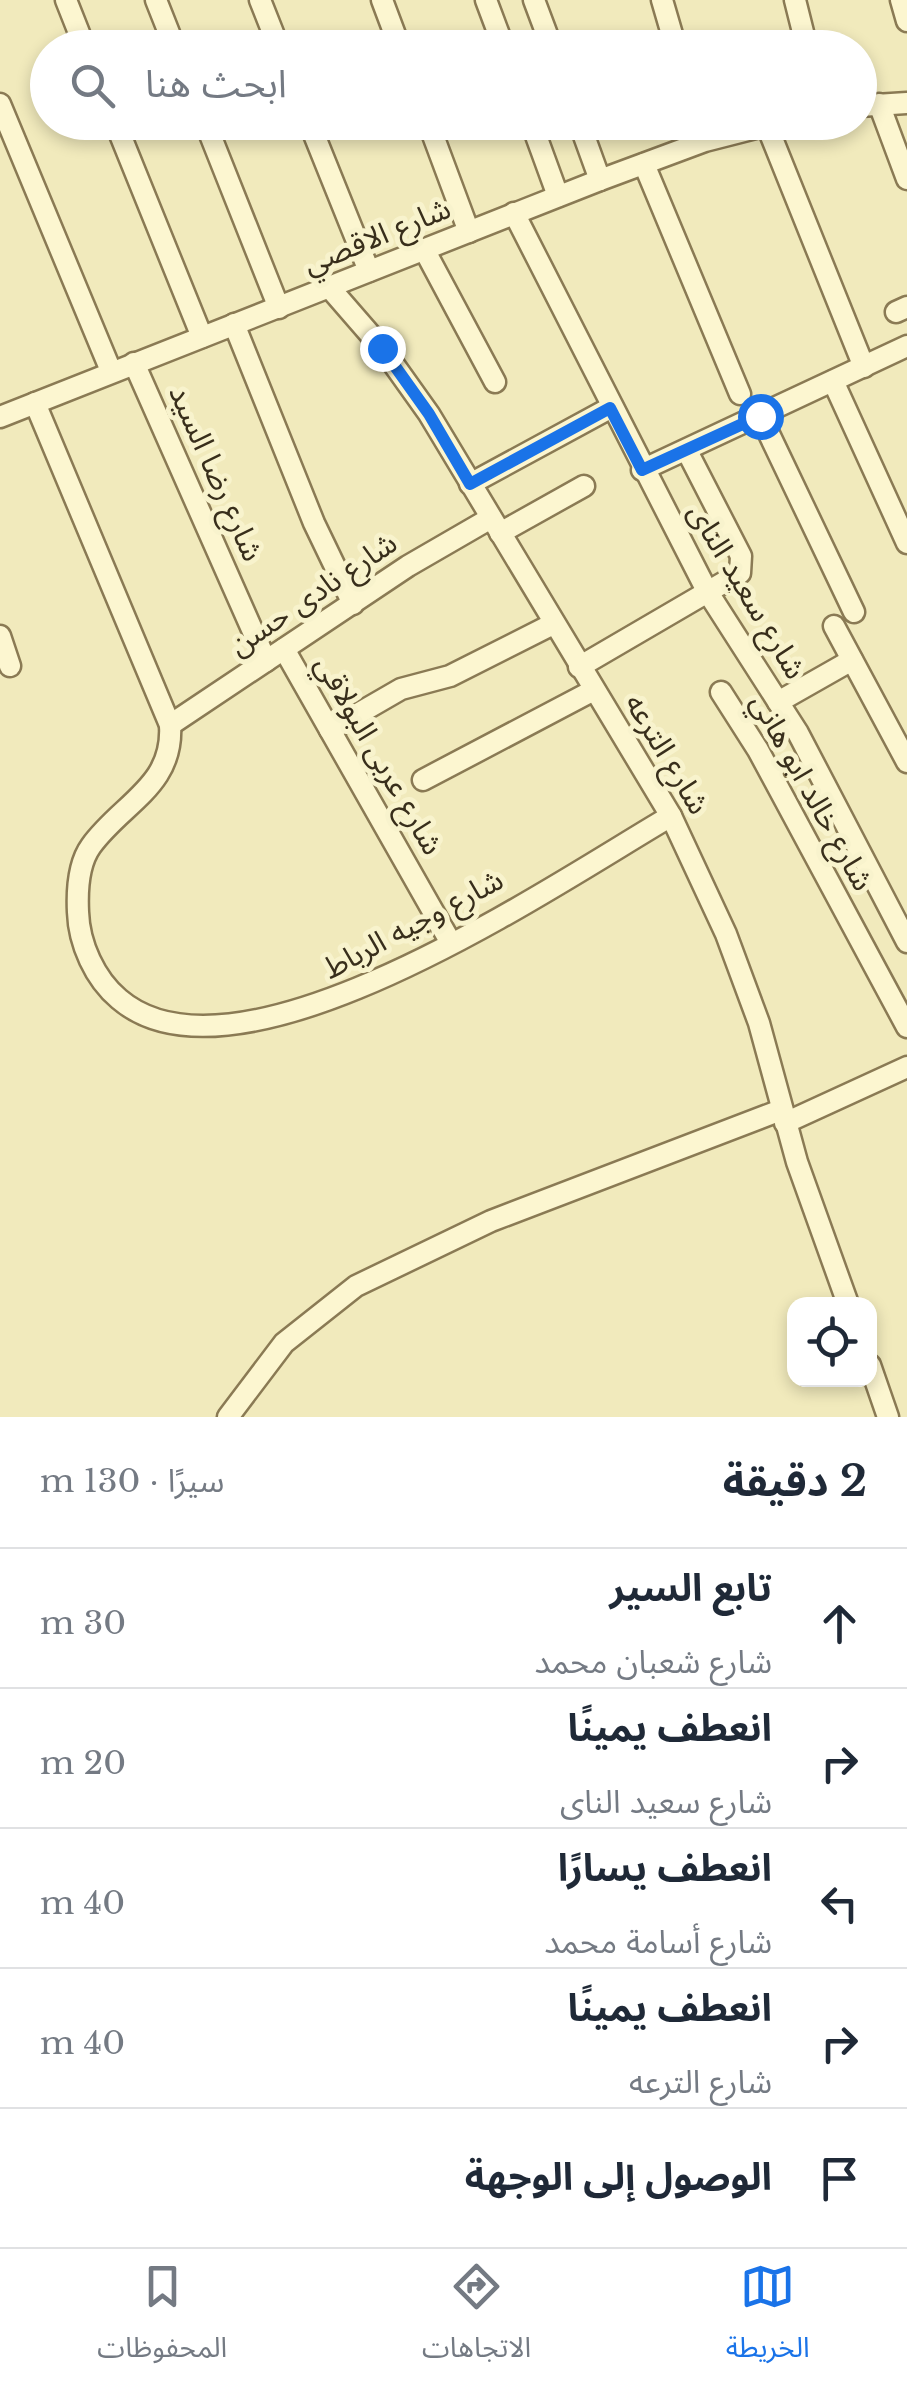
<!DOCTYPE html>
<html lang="ar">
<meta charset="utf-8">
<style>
:root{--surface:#fff;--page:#f6f6f7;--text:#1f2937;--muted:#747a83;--line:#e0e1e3;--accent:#1a73e8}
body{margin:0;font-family:"Libre Baskerville","Noto Sans Arabic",serif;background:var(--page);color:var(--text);direction:rtl}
.controls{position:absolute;right:30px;bottom:30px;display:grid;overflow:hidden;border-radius:20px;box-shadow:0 5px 15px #0003}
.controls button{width:90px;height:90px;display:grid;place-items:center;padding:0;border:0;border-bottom:2px solid var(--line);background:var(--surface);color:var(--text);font:50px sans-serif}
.stop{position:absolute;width:30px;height:30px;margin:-22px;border:8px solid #1a73e8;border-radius:50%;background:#fff}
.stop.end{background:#1a73e8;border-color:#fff;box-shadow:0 2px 10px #0008}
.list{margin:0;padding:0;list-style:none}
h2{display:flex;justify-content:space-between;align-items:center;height:130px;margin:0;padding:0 40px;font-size:42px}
h2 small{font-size:32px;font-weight:400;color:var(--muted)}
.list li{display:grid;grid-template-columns:65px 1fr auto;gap:30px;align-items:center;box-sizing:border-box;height:140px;padding:0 40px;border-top:2px solid var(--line)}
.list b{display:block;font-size:38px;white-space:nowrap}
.list p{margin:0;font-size:32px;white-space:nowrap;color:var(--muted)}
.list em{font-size:32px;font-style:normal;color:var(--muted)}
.icon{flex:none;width:55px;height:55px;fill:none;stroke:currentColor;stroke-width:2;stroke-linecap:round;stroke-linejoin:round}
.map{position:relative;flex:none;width:907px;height:1417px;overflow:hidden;direction:ltr}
.search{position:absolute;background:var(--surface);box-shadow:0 5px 15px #0003;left:30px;right:30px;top:30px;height:110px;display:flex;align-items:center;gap:25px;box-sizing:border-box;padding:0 35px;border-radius:55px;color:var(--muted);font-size:38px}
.sheet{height:830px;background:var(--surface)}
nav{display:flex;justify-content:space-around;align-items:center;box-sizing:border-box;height:140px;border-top:2px solid var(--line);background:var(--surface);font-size:28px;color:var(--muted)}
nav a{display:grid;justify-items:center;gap:5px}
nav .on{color:var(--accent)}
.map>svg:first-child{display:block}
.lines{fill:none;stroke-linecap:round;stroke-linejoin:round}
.minor-casing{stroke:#8a7a54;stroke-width:25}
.minor{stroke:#fcf6d0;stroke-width:20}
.route{stroke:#1a73e8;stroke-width:12}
.labels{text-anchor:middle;stroke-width:10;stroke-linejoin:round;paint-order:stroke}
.street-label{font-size:30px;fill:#382e1b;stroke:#f8f3cd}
</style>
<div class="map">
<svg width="907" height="1417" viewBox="0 0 907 1417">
<rect width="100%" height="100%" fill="#f1eabc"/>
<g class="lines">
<!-- minor casing -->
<g class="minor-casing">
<g id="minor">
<path d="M66,0L85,48"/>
<path d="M156,0L175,48"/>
<path d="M260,0L279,48"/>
<path d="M382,0L400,48"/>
<path d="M486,0L504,48"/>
<path d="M534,0L552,48"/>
<path d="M662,0L676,48"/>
<path d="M795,0L807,48"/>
<path d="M901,0L907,21"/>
<path d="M0,104L111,371"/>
<path d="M879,104L907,179"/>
<path d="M860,106L907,103"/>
<path d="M115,122L202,337"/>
<path d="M205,122L279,308"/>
<path d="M309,122L369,271"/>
<path d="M428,122L469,232"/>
<path d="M531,122L558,196"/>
<path d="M579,122L600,180"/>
<path d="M767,126L864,367"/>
<path d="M644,164L740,394"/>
<path d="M514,213L707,591L798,733L907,942"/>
<path d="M425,251L495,382"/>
<path d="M329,287L382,348L429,414L671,816L726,934L759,1023L797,1162L848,1304"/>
<path d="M896,312L907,307"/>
<path d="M234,324L314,523L353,604"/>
<path d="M134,363L266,661"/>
<path d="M833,381L907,543"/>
<path d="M35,403L170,725C174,786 122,803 91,846C78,864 77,891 78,912C79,944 95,979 119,999C239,1102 559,881 671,816"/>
<path d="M760,415L854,612"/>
<path d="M0,417L600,180L705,141L779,122"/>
<path d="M642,470L907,346"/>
<path d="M470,484L610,408"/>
<path d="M500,533L584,486"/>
<path d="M834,626L907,762"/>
<path d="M0,636L10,666"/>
<path d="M284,649L451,943"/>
<path d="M579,667L740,573L741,556L687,451"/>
<path d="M721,692L758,750L907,1027"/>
<path d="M778,702L852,660"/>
<path d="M170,725L408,566L491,518"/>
<path d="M330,730L401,689L450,676L553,624"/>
<path d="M423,780L594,690"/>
<path d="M785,1123L907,1067"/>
<path d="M870,1365L888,1417"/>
<path d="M228,1417L284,1343L356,1286L491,1221L781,1110"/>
</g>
</g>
<!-- minor -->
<use href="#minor" class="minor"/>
</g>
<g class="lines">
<!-- route -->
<path class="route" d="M382,348L429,414L470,484L610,408L642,470L760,416"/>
</g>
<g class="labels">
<!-- street labels -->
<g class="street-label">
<text transform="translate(377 236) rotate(-22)" y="10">شارع الاقصي</text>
<text transform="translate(216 473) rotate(66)" y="10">شارع رضا السيد</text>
<text transform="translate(747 591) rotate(59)" y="10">شارع سعيد الناى</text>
<text transform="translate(313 594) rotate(-34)" y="10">شارع نادى حسن</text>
<text transform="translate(667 754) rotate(59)" y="10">شارع الترعه</text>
<text transform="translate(379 755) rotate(60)" y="10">شارع عربى البولاقي</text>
<text transform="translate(812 792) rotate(61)" y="10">شارع خالد ابو هاني</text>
<text transform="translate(413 924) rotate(-28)" y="10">شارع وجيه الرباط</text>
</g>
</g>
</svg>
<div class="controls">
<button><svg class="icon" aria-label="locate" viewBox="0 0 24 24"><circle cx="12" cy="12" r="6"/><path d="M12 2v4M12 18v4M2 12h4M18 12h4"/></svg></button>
</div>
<div class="stop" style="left:760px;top:416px"></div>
<div class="stop end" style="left:382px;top:348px"></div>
<div class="search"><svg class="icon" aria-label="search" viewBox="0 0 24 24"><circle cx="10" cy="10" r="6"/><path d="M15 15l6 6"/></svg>ابحث هنا</div>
</div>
<section class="sheet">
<h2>2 دقيقة<small>سيرًا · 130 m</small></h2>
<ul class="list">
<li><svg class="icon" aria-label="ahead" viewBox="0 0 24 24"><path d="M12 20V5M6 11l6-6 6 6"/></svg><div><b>تابع السير</b><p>شارع شعبان محمد</p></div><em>30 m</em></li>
<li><svg class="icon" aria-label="right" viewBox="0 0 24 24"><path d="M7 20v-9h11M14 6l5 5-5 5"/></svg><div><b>انعطف يمينًا</b><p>شارع سعيد الناى</p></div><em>20 m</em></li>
<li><svg class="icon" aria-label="left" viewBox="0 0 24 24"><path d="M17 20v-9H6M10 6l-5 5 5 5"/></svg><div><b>انعطف يسارًا</b><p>شارع أسامة محمد</p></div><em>40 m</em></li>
<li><svg class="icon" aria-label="right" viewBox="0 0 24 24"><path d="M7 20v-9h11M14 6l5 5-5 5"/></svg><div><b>انعطف يمينًا</b><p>شارع الترعه</p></div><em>40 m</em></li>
<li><svg class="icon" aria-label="arrive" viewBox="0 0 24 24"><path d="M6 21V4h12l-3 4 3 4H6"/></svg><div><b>الوصول إلى الوجهة</b></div></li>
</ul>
</section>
<nav>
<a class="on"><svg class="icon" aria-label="map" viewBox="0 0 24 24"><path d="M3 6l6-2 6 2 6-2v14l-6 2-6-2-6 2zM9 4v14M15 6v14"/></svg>الخريطة</a>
<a><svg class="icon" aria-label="directions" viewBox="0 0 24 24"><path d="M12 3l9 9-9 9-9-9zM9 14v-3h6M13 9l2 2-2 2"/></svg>الاتجاهات</a>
<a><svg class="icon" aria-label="saved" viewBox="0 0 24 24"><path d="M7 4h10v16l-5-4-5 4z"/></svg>المحفوظات</a>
</nav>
